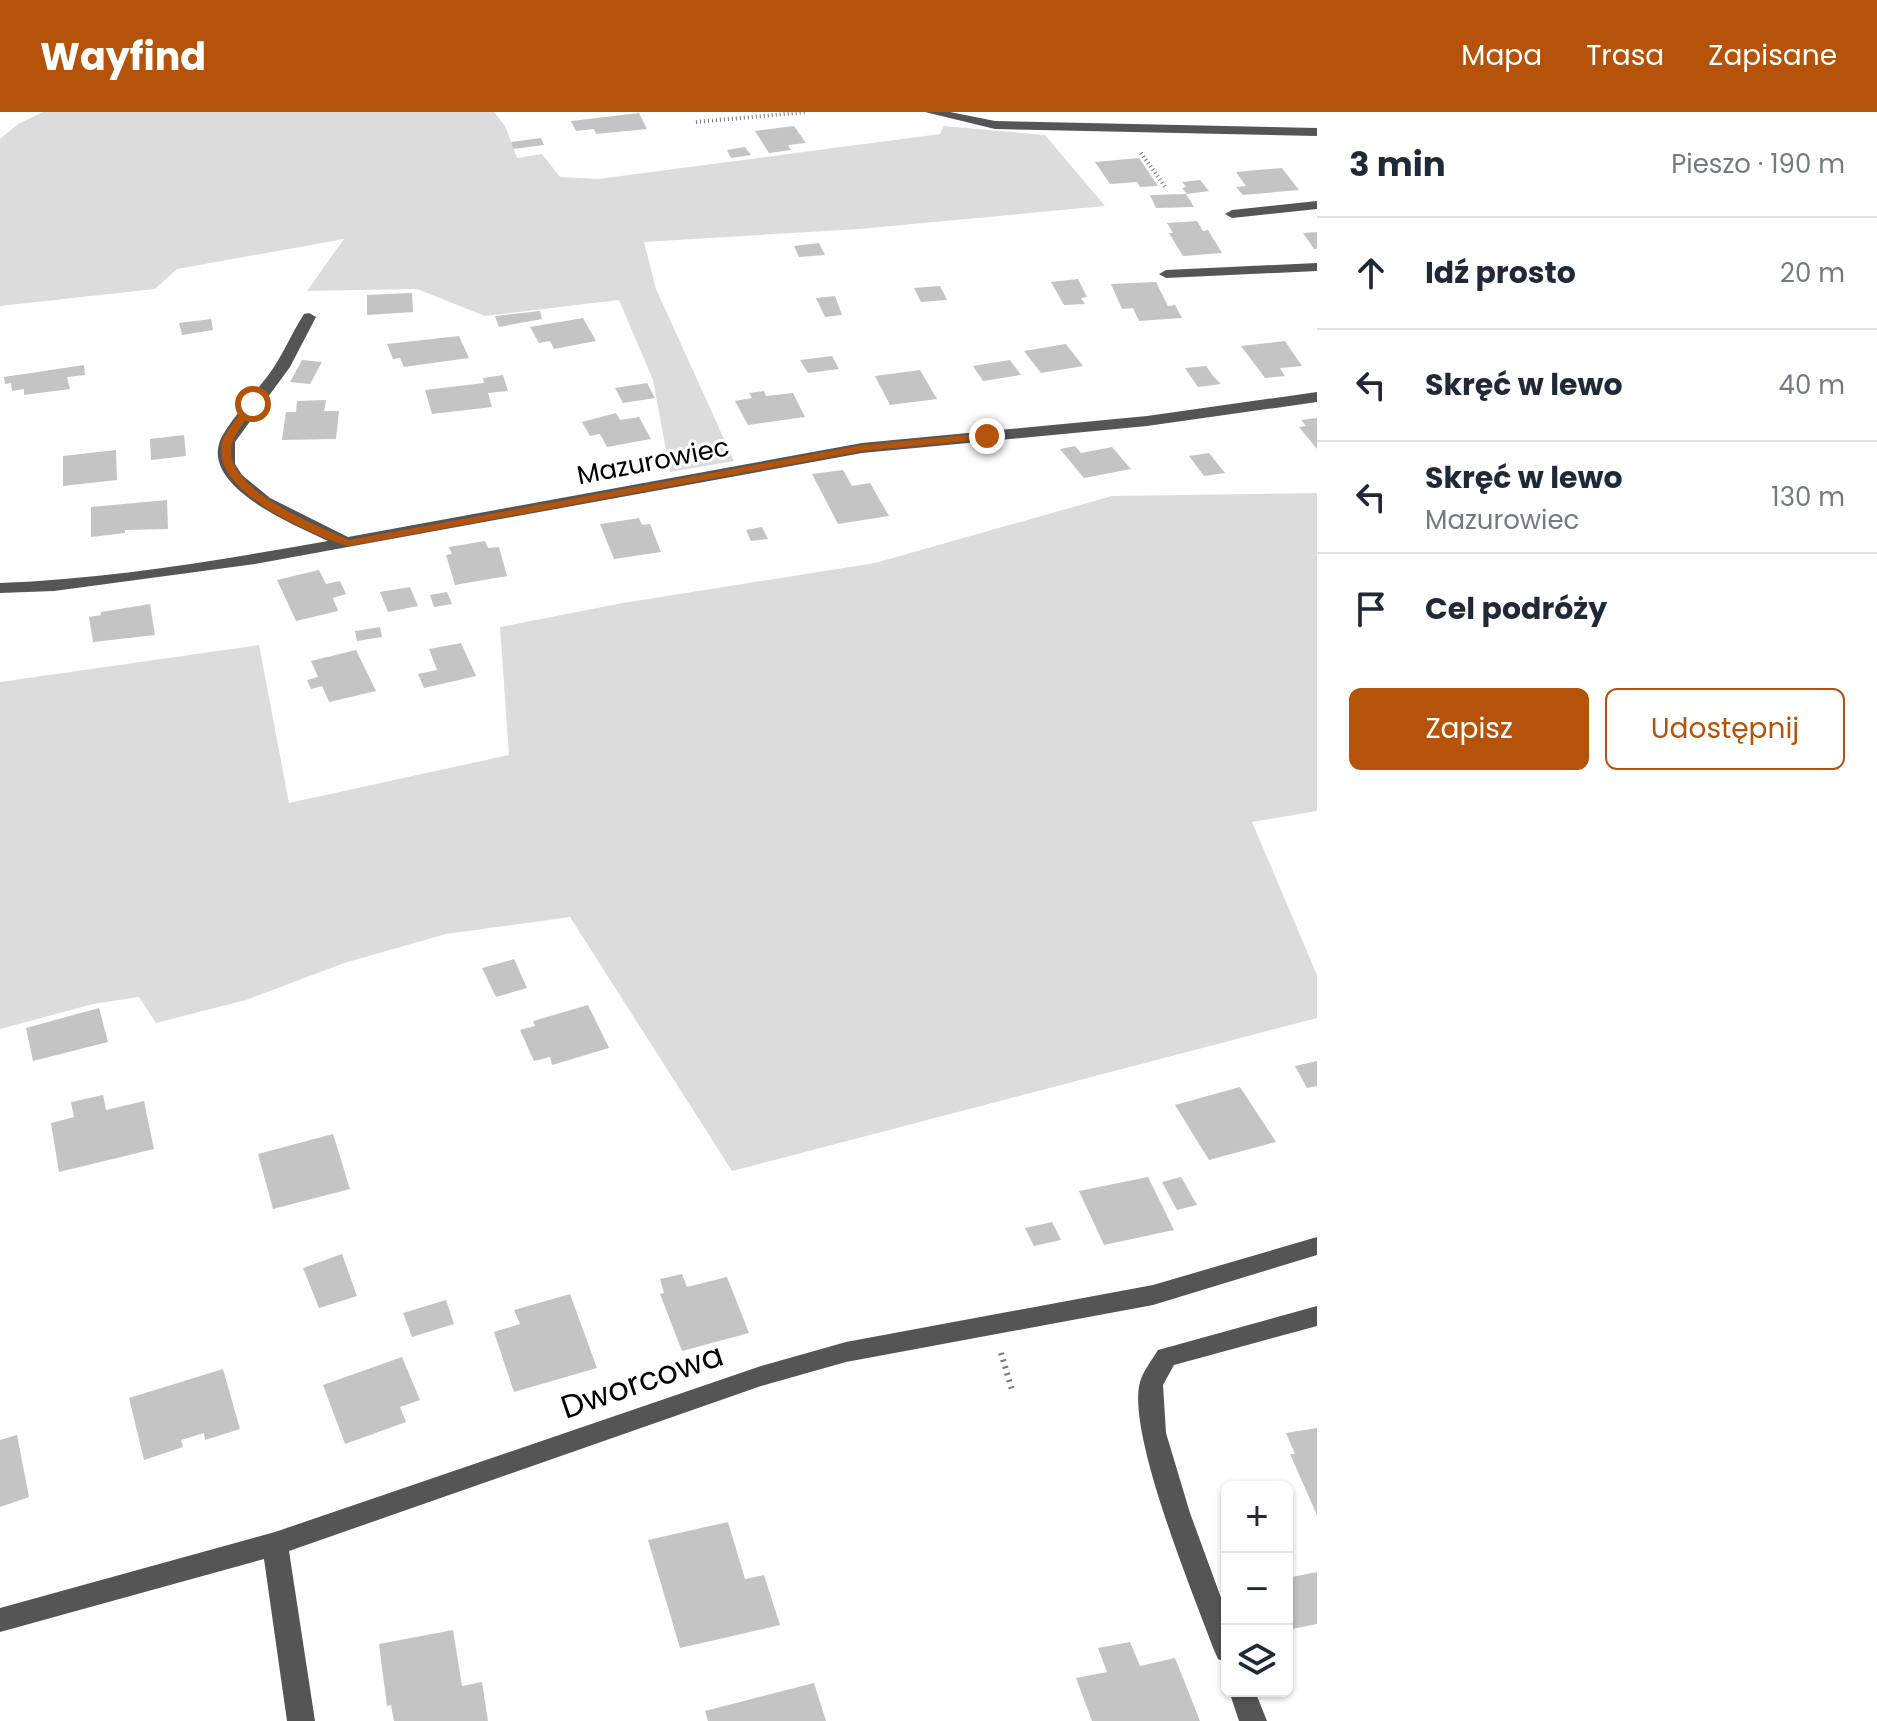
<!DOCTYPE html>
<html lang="pl">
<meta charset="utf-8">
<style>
:root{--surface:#fff;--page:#f2f2f3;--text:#1f2937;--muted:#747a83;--line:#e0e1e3;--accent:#b45309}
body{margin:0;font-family:Poppins,sans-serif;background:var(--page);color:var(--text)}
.controls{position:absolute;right:24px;bottom:24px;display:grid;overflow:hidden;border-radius:12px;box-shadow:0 2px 6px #0004}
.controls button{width:72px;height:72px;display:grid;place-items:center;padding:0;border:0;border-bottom:2px solid var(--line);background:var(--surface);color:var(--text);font:40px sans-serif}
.stop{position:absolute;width:24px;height:24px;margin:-18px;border:6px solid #b45309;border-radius:50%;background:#fff}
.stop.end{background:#b45309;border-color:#fff;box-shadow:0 2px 8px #0008}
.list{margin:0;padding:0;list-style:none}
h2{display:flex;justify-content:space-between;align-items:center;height:104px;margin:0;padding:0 32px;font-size:34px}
h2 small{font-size:26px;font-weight:400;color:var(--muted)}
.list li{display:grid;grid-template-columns:52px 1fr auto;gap:24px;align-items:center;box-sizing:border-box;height:112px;padding:0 32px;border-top:2px solid var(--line)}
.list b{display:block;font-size:30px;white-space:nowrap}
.list p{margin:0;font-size:26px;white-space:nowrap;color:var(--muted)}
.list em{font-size:26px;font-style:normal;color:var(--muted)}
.actions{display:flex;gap:16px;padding:24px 32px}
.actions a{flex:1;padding:18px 0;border:2px solid var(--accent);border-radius:12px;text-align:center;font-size:28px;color:var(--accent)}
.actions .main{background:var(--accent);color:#fff}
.icon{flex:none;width:44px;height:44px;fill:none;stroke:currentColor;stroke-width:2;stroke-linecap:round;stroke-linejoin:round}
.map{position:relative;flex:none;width:1317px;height:1609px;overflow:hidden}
header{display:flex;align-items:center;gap:48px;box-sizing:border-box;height:112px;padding:0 40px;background:var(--accent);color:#fff}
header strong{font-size:38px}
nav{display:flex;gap:44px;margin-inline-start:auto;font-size:28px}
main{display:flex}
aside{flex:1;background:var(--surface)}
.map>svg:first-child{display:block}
.green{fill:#dcdcdc}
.building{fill:#c4c4c4}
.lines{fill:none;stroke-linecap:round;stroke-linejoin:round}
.path-far1{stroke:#777;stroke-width:4;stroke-dasharray:1 3;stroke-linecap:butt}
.path{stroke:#777;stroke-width:6;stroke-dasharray:2 5;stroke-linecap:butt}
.minor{fill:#555;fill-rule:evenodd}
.route{fill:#b45309}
.labels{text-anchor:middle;stroke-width:6;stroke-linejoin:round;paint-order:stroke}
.street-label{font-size:26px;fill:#000;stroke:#fff}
.near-street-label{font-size:32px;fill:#000;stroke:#fff}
</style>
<header>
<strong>Wayfind</strong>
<nav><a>Mapa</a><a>Trasa</a><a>Zapisane</a></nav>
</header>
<main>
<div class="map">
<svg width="1317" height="1609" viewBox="0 0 1317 1609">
<rect width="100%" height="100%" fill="#fff"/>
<!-- green -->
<g class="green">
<path d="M43,0H494L505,14L517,46L542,42L560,65L598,67L940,22L944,14L1045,23L1105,94L859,117L644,130L656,177L734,349L670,360L653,268L619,188L485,204L417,177L307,179L344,127L177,157L155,177L0,194V27L18,12Z"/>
<path d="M1317,381V699L1252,710L1317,863V906L732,1059L570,805L446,822L344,851L246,888L156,911L139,885L93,892L0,917V570L259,533L289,691L509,643L500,515L623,491L875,451L1112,384Z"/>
</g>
<!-- building -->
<g class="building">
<path d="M639,1L647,17L596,22L594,17L576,19L571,9Z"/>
<path d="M794,14L806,31L788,33L791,38L769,41L755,19Z"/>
<path d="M541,26L544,33L513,37L511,30Z"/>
<path d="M745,35L751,43L731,46L727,38Z"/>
<path d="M1139,46L1158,74L1140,75L1137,70L1110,72L1095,50Z"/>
<path d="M1282,56L1299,78L1243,83L1236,75L1246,74L1236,60Z"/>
<path d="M1200,68L1209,79L1187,82L1182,76L1186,75L1182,70Z"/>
<path d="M1186,82L1194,95L1156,96L1150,83Z"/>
<path d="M1197,109L1203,119L1208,118L1222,141L1183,144L1169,121H1173L1167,111Z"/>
<path d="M1317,120V137H1314L1303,121Z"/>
<path d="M819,131L825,143L799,145L794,134Z"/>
<path d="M1078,167L1087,185L1081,186L1085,192L1064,193L1051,170Z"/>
<path d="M1156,170L1168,194L1175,193L1182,206L1139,209L1133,196L1122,197L1111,172Z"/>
<path d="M940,174L947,188L921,190L914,176Z"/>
<path d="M412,181L413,200L367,203V183Z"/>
<path d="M835,184L842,203L825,205L816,186Z"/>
<path d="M540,199L542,207L499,215L495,204Z"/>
<path d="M583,206L596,229L554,237L550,229L539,231L530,215Z"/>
<path d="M211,207L213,218L182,223L179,211Z"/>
<path d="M459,224L469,246L404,255L400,246L393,247L387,232Z"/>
<path d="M1285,229L1302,254L1280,256L1285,264L1265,266L1241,234Z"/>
<path d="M1066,232L1083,254L1041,261L1024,239Z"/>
<path d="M832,244L839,257L808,261L800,248Z"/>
<path d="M302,248L322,250L310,272L290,270Z"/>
<path d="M1010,248L1021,263L983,269L973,254Z"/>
<path d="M84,253L85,263L67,265L70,277L24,283V277L12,279L11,271L5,272L4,265Z"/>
<path d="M1206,254L1213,264L1221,272L1198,275L1185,256Z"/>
<path d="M920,258L937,287L890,293L875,264Z"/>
<path d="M503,263L508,279L488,281L492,295L432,302L425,278L484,271L483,266Z"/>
<path d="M647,271L655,286L623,291L615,276Z"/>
<path d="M764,279L766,284L793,281L805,305L748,313L735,289L752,286L749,281Z"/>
<path d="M326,288L324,299H339L336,327L282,328L286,300H296L297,289Z"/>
<path d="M616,301L620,308L639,305L651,327L607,335L600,322L590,324L582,310Z"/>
<path d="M1317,306V337L1299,315L1306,314L1301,308Z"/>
<path d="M184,323L186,344L151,348L150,327Z"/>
<path d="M1075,334L1081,341L1112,335L1131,357L1084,366L1060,337Z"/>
<path d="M116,338L117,368L63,374V344Z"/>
<path d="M1209,341L1225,361L1204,364L1189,344Z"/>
<path d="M843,358L852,374L870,371L889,404L838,412L812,362Z"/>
<path d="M167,388L168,417L125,418V421L91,425V395Z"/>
<path d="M639,406L642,413L650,412L661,440L614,447L600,412Z"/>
<path d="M762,415L768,427L751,429L746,418Z"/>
<path d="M485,429L488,436L499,435L507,464L455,473L446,443L452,442L449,435Z"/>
<path d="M319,458L326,472L340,469L346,482L333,486L338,499L296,509L277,468Z"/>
<path d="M410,475L418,494L388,500L380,480Z"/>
<path d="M447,480L452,492L434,495L430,483Z"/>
<path d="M150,492L155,523L93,530L89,505L101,503V500Z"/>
<path d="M380,515L382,525L357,529L355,519Z"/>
<path d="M461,531L476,564L424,576L418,562L437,558L429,537Z"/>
<path d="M356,538L376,579L329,590L322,574L311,577L307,568L318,565L311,549Z"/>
<path d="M514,847L527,876L496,885L482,856Z"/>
<path d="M588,893L609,936L552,953L550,945L534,949L520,918L535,914L533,909Z"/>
<path d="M99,896L108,930L33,949L26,916Z"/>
<path d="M1317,949V974L1307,976L1295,954Z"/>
<path d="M1240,975L1276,1030L1209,1048L1175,993Z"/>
<path d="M103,983L106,998L144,989L154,1037L59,1060L51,1011L74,1005L71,990Z"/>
<path d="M333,1022L350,1077L273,1097L258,1042Z"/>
<path d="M1148,1065L1174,1118L1104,1133L1079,1079Z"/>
<path d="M1181,1065L1197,1093L1177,1098L1162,1070Z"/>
<path d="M1052,1110L1061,1128L1034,1134L1025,1116Z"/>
<path d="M342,1142L357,1184L319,1196L303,1156Z"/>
<path d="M682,1162L687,1175L727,1165L749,1221L682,1239L660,1182L664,1181L660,1167Z"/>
<path d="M570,1182L597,1256L514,1280L494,1220L520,1212L514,1198Z"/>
<path d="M446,1188L454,1212L412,1225L403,1201Z"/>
<path d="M402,1245L420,1288L400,1295L406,1310L345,1332L323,1273Z"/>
<path d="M223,1257L240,1317L205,1328L204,1321L181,1328L183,1335L144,1348L129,1286Z"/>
<path d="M1317,1316V1403L1290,1342H1295L1286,1321Z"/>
<path d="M17,1323L29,1385L0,1395V1328Z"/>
<path d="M728,1410L745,1467L764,1463L780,1513L680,1536L648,1428Z"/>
<path d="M1317,1460V1512L1287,1518V1466Z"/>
<path d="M453,1518L462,1574L482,1570L488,1609H394L391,1593L387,1594L379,1532Z"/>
<path d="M1130,1530L1140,1554L1175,1546L1200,1609H1092L1076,1566L1107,1560L1098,1536Z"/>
<path d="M814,1571L826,1609H708L705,1599Z"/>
</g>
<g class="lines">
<!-- path-far1 -->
<g class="path-far1">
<path d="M696,10L807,0"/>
<path d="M1141,41L1166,76"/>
</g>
<!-- path -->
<path class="path" d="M1001,1241L1012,1278"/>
<!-- minor -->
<g class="minor">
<path d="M925,0H950L995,9L1317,16V24L995,17Z"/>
<path d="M1317,89V97L1232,106L1225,102L1232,98Z"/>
<path d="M1317,151V159L1166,166L1159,162L1166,158Z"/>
<path d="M309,201L316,205L290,255L235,330V352L242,363L270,386L348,425L862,331L1147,304L1317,280V290L1147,314L862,341L255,452L54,479L0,481V471C110,467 220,448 328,429C297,414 202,376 220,329C227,311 261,275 274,255C285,238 293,219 304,202Z"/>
<path d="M1317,1125V1143L1153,1193L846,1250L761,1274L289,1439L315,1609H287L264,1447L0,1520V1496L275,1420L761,1254L846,1230L1153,1173Z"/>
<path d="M1317,1194V1214L1174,1253L1163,1273L1166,1321L1190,1401L1227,1502V1551L1218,1547L1214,1538C1194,1484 1126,1320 1140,1270C1143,1259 1152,1248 1158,1238Z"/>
<path d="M1229,1579H1255L1267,1609H1239Z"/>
</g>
</g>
<!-- route -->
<path class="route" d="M249,290L258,292C250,303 238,316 233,329C215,374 318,414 349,428L862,333L987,321L992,324L987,327L862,339L348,434C312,423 210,379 222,331C225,318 242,301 249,290Z"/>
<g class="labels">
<!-- street labels -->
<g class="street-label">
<text transform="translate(653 349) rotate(-11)" y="9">Mazurowiec</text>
</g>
<!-- near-street labels -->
<g class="near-street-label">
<text transform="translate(642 1269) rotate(-19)" y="11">Dworcowa</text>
</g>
</g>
</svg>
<div class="controls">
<button>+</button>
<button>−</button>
<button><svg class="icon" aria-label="layers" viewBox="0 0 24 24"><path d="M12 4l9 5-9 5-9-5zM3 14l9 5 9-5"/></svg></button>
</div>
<div class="stop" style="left:253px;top:292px"></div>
<div class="stop end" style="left:987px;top:324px"></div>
</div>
<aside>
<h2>3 min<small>Pieszo · 190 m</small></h2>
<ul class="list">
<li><svg class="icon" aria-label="ahead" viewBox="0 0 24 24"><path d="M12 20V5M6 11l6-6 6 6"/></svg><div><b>Idź prosto</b></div><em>20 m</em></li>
<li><svg class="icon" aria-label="left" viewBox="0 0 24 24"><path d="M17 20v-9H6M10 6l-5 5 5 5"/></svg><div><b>Skręć w lewo</b></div><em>40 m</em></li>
<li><svg class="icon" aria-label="left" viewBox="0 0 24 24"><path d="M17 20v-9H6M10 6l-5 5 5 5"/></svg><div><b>Skręć w lewo</b><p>Mazurowiec</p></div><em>130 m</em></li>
<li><svg class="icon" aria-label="arrive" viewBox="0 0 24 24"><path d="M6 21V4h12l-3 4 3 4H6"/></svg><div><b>Cel podróży</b></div></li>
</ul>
<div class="actions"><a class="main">Zapisz</a><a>Udostępnij</a></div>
</aside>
</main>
